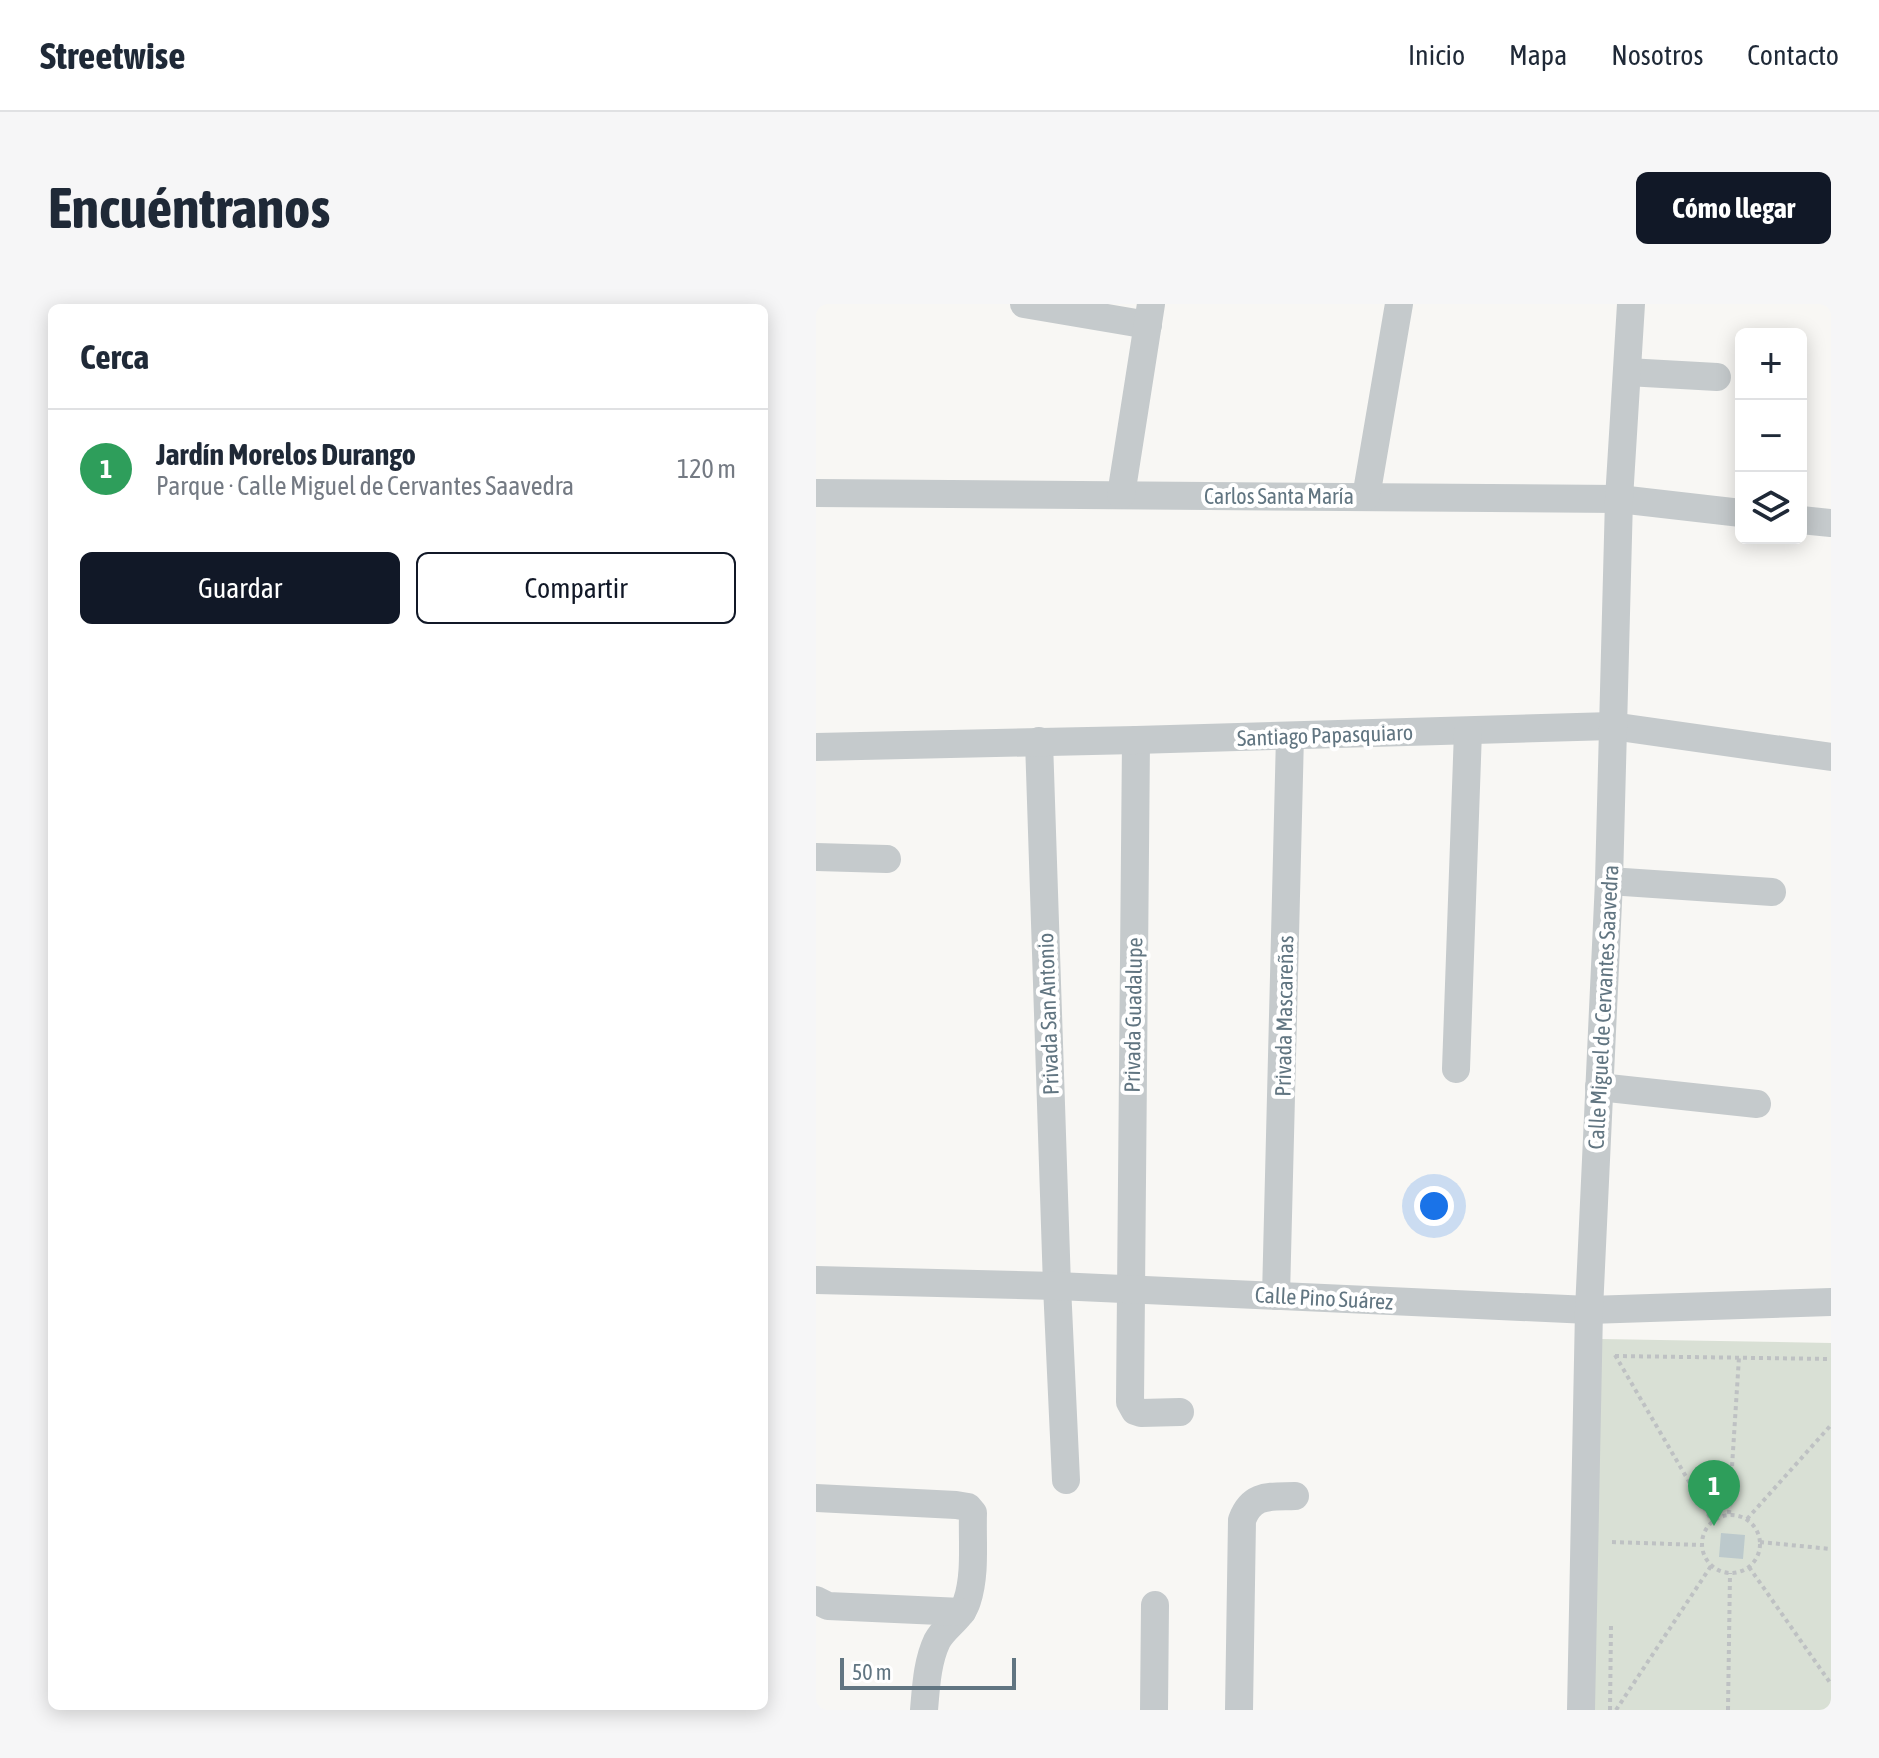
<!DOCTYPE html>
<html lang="es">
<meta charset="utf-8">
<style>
:root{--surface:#fff;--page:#f6f6f7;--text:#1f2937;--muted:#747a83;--line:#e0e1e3;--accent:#111827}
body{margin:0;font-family:"Asap Condensed",sans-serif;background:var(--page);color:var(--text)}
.controls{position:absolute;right:24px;top:24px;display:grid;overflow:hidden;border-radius:12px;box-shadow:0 4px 20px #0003}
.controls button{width:72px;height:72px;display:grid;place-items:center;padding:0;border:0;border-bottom:2px solid var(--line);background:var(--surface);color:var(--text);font:40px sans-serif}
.scale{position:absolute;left:24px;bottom:20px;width:176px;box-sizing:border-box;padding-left:8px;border:4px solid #617581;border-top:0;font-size:22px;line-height:28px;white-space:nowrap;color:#617581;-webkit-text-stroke:6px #fff;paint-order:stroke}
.you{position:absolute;left:618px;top:902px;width:28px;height:28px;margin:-20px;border:6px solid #fff;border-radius:50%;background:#1a73e8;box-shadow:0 0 0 12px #1a73e833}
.badge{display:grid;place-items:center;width:52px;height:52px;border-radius:50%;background:var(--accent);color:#fff;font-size:26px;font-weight:700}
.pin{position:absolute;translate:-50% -66px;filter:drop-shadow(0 2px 4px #0008)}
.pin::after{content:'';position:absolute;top:42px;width:28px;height:24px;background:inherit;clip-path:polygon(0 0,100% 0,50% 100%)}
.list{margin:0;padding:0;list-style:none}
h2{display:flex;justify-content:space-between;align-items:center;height:104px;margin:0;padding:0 32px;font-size:34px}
h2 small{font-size:26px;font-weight:400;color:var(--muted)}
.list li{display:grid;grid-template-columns:52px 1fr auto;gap:24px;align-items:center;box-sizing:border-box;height:120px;padding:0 32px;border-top:2px solid var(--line)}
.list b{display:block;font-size:30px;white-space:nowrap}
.list p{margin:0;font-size:26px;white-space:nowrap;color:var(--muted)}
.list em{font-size:26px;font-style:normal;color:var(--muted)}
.actions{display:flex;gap:16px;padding:24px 32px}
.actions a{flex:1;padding:18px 0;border:2px solid var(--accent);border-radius:12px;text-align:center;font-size:28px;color:var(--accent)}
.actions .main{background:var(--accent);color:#fff}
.icon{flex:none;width:44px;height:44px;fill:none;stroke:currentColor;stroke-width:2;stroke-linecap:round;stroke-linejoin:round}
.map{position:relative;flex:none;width:1015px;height:1406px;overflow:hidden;border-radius:12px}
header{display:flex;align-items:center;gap:48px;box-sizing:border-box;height:112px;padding:0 40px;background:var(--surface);border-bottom:2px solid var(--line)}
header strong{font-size:38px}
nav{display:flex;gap:44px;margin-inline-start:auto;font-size:28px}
.intro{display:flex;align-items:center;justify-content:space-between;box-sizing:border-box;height:192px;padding:0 48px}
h1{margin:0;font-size:56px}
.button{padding:20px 36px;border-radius:12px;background:var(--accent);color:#fff;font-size:28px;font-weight:700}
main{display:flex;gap:48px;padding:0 48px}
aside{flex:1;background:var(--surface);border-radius:12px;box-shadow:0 4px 20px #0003}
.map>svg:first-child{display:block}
.green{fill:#d9e0d5}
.water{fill:#bcc9cc}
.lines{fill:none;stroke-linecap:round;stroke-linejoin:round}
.path{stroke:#bec1c3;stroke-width:4;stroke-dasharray:4 4;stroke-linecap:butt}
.minor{stroke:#c5cacc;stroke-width:28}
.labels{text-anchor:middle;stroke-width:8;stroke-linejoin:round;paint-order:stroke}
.street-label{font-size:22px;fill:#617581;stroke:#fff}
</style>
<header>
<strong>Streetwise</strong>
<nav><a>Inicio</a><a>Mapa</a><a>Nosotros</a><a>Contacto</a></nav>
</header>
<div class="intro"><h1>Encuéntranos</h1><a class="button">Cómo llegar</a></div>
<main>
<aside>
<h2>Cerca<small></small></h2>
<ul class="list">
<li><span class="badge" style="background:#2e9e5b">1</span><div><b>Jardín Morelos Durango</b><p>Parque · Calle Miguel de Cervantes Saavedra</p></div><em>120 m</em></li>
</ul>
<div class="actions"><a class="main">Guardar</a><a>Compartir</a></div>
</aside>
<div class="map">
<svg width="1015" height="1406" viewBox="0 0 1015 1406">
<rect width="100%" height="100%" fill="#f8f7f4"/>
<!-- green -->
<path class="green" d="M784,1035L1015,1039V1406H778Z"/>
<!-- water -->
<path class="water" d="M905,1229L929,1231L927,1255L903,1253Z"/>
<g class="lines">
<!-- path -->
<g class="path">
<path d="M799,1051L896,1217"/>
<path d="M799,1052L1015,1055"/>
<path d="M913,1210L923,1053"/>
<circle cx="915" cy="1240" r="29"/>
<path d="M931,1215L1015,1121"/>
<path d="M796,1238L885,1241"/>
<path d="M944,1238L1015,1245"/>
<path d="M933,1263L1015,1380"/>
<path d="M794,1406L795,1321"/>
<path d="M800,1406L895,1262"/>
<path d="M912,1406L914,1269"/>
</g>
<!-- minor -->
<g class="minor">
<path d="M208,0L332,21"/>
<path d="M811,68L901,73"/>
<path d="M0,189L803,195L925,209"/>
<path d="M305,191L335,0"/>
<path d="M550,193L583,0"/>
<path d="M985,216L1015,219"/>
<path d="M320,436L314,1098L319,1107L325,1109L364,1108"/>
<path d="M223,437L241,982L250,1176"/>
<path d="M0,443L320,436L796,422L1015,453"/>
<path d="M0,553L71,555"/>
<path d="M793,577L956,588"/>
<path d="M640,765L652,427"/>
<path d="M783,783L941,800"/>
<path d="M0,976L241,982L773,1006L1015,998"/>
<path d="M460,992L474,432"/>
<path d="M0,1194L140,1201L152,1203L157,1209C156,1237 160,1270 151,1297C146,1314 128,1323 121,1337C111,1358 110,1384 108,1406"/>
<path d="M0,1296L12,1302L146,1308"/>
<path d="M338,1406L339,1301"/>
<path d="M423,1406L426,1216C436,1189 454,1193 479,1192"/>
<path d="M765,1406L773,1006L793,577L803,195L815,0"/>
</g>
</g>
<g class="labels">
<!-- street labels -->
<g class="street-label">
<text x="463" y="200">Carlos Santa María</text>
<text transform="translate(509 431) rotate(-2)" y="8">Santiago Papasquiaro</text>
<text transform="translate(787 703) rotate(-87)" y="8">Calle Miguel de Cervantes Saavedra</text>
<text transform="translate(232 710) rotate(-92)" y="8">Privada San Antonio</text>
<text transform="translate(317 711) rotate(-89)" y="8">Privada Guadalupe</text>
<text transform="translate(468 712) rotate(-89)" y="8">Privada Mascareñas</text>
<text transform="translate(508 994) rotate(3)" y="8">Calle Pino Suárez</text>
</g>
</g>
</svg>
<div class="controls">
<button>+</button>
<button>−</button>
<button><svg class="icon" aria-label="layers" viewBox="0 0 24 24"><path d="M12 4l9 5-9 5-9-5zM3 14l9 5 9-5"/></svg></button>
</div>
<div class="scale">50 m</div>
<div class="you"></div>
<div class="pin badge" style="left:898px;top:1222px;background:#2e9e5b">1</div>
</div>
</main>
